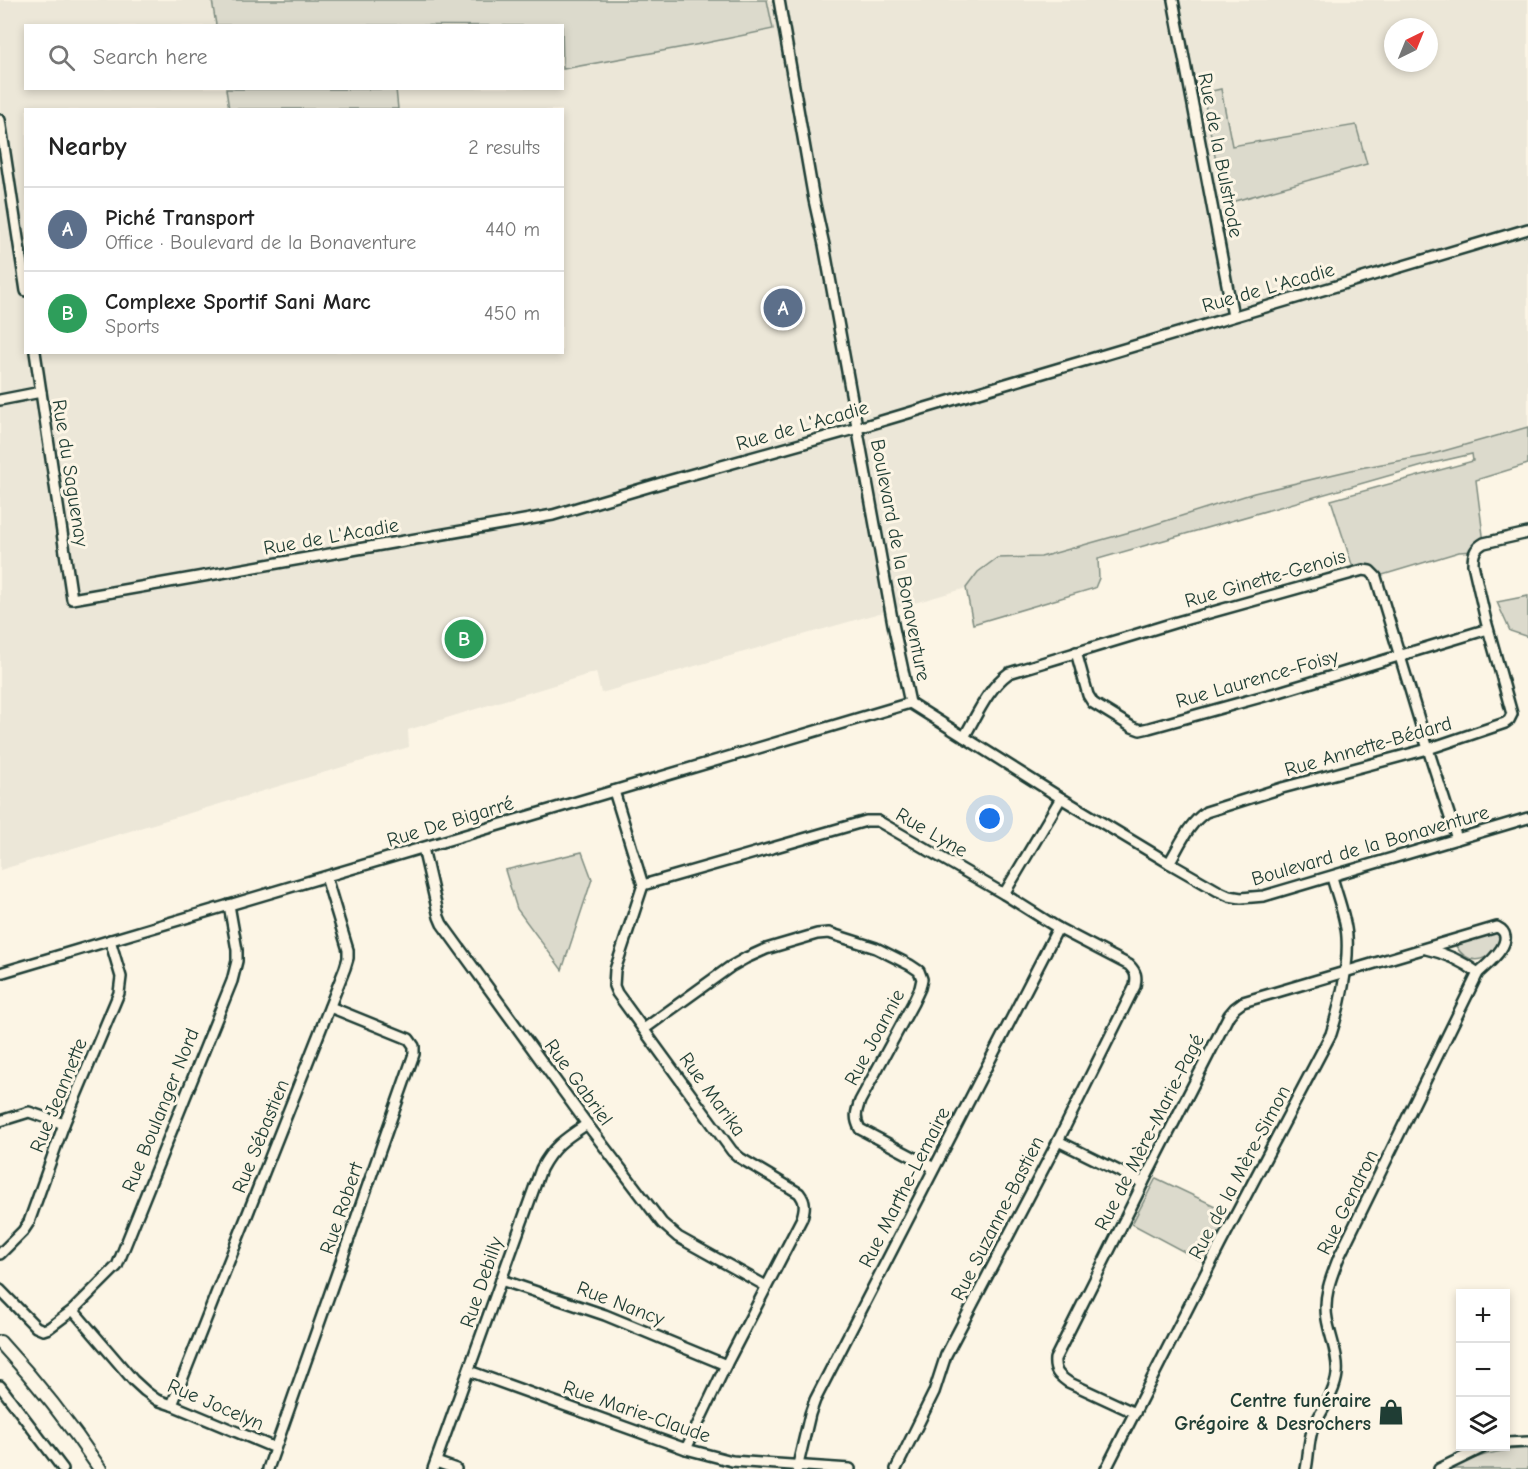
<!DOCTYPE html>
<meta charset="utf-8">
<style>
:root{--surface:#fff;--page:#f2f2f2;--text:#222;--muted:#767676;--line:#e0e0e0;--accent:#1f3d34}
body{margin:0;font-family:"Comic Neue",sans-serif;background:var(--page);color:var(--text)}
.controls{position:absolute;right:18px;bottom:18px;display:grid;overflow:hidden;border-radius:0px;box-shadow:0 3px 9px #0003}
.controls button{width:54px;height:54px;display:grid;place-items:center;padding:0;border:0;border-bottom:2px solid var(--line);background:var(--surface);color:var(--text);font:30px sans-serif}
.compass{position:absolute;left:1384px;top:18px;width:54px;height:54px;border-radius:50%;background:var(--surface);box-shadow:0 3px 9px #0003;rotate:43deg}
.you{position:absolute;left:990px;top:819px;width:21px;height:21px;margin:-15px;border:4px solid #fff;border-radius:50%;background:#1a73e8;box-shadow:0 0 0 9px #1a73e833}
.badge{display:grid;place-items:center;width:39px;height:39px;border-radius:50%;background:var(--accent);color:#fff;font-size:20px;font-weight:700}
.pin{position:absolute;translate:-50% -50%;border:3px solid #fff;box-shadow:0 2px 6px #0006}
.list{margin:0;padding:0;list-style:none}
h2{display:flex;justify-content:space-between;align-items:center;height:78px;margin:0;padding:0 24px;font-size:26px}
h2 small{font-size:20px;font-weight:400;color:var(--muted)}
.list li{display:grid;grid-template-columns:39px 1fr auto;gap:18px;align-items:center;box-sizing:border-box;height:84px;padding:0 24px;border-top:2px solid var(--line)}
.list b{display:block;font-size:22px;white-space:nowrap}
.list p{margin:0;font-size:20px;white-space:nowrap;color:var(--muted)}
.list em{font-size:20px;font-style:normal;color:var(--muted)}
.icon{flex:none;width:33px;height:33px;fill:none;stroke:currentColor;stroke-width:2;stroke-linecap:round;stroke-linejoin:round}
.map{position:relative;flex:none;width:1528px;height:1469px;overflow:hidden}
.search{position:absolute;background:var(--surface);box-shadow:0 3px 9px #0003;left:24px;top:24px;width:540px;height:66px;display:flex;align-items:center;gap:15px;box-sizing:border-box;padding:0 21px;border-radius:0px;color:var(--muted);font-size:22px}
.panel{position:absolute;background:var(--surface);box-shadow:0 3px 9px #0003;left:24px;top:108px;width:540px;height:246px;border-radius:0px}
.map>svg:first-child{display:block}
.built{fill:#ece7d8;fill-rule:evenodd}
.green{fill:#dcdacc;stroke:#7e8c80;stroke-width:1.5}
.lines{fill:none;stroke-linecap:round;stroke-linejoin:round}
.minor-casing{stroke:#1f3d34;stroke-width:14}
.major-casing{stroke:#1f3d34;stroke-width:16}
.minor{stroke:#fcf5e5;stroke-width:9}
.major{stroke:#fcf5e5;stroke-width:12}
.labels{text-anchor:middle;stroke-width:6;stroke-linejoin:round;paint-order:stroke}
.street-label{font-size:20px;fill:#1f3d34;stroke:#fcf5e5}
.poi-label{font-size:20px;font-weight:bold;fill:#1f3d34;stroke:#fcf5e5;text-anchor:end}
</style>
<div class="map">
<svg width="1528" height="1469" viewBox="0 0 1528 1469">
<rect width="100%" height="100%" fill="#fcf5e5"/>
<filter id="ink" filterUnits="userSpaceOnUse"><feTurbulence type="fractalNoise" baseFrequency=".0167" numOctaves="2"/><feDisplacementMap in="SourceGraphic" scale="12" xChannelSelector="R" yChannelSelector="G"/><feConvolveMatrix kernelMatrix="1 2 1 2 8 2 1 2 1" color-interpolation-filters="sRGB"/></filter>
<g filter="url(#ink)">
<!-- built -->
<path class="built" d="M0,0H1528V427L601,693L596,672L408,730L409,747L0,870ZM26,26H562V88H26ZM1393,27H1429V63H1393ZM26,110H562V352H26Z"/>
<!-- green -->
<g class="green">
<path d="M212,0H767L773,29L706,43L563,69L562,26L216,25Z"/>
<path d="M226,89H396L398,109H229Z"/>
<path d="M1221,89L1232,146L1356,125L1367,164L1224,204L1203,93Z"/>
<path d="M1528,427V464L1476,480L1484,543L1475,551L1459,552L1376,577L1354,571L1331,500L1473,461L1472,454L1433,463L1098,559L1099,578L1095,588L973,624L966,588L978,572L997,558L1041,557L1137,530L1254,493L1360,468L1426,456Z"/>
<path d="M1528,596V637L1510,631L1497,602Z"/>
<path d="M582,852L592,879L562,970L517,909L505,870Z"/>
<path d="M1498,930L1502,938C1494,959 1470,970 1456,946L1457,943Z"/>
<path d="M1156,1178L1230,1213L1205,1263L1132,1224Z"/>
<path d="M1528,1448V1469H1451C1475,1456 1501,1449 1528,1448Z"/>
</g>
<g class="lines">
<!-- minor casing -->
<g class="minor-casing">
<g id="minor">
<path d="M779,0L814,200L824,245L893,624L910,703L1061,798L1169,863L1218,891L1229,896L1241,898L1264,896L1528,818"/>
<path d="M1173,0L1233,316"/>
<path d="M0,120L26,291"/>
<path d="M35,352L72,599L553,515L668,481L858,428L1528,229"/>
<path d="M0,400L41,392"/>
<path d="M1076,652L1088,695L1093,703L1132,727L1140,730L1149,728L1279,692L1488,629"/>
<path d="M964,737C977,715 988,688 1009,673L1177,622L1363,570L1370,571L1376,577L1428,749L1457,839"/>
<path d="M614,791L643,885L615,970L614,986L617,993L732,1151L740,1158L799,1193C806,1202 805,1208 802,1218L726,1365L686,1449"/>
<path d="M423,848L439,917L442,924L587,1124L662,1223L678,1237L766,1286"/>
<path d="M1169,863C1180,845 1188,824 1206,812L1282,788L1428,749L1505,723L1509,720L1512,714L1486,621L1473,564C1473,554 1475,548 1484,543L1528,533"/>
<path d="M643,885L866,821H878L1004,894L1058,928L1129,965C1136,972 1137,976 1135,986L1058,1141L946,1355L934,1392L896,1469"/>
<path d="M1004,894L1061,798"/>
<path d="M1426,949C1445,953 1463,962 1478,973"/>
<path d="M0,973L910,703"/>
<path d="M644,1029L730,967L746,958L766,949L817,934L829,933L876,948L910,965L919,971L922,979L920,988L913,1003L860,1101C856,1112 854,1118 860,1129L934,1168"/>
<path d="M0,1121L29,1112L64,1124"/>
<path d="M1058,1141L1143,1183"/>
<path d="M0,1254L23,1231L29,1222L64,1124L119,993L121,977L110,940"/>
<path d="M501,1280L605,1315L726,1365"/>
<path d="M0,1290L36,1327L43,1330L49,1328L73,1310L117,1266L232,981L237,961V950L229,905"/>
<path d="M73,1310L133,1380L145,1391L157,1400L172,1405L275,1448"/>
<path d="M469,1371L686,1449L732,1461L850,1469"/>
<path d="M0,1386L63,1469"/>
<path d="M172,1405L345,968L348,958V950L326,877"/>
<path d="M1135,1413L1068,1382C1058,1375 1054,1371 1055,1359L1143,1183L1229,1015L1235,1008L1243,1002L1497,927C1520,938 1488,964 1478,973L1339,1257C1331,1277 1323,1297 1327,1319C1330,1337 1339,1356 1337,1374C1335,1393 1321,1411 1313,1428C1308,1441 1309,1455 1306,1469"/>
<path d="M1506,1443L1528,1442"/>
<path d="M436,1462L456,1469"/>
<path d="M268,1469L414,1054V1046L409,1039L330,1007"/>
<path d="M433,1469L541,1169C553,1146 566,1138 587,1124"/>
<path d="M797,1469L810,1414L815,1400L1058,928"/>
<path d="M1106,1469L1221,1243L1331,1034C1340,1007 1349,965 1347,937C1346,917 1337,896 1332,877"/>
<path d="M1439,1469L1486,1446"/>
</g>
</g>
<!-- major casing -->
<g class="major-casing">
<path id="major" d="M0,1342C37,1382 70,1424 100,1469"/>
</g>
<!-- minor -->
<use href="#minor" class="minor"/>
<!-- major -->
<use href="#major" class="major"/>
</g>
</g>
<!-- icons -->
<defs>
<g id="shop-bare" transform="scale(2.07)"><path d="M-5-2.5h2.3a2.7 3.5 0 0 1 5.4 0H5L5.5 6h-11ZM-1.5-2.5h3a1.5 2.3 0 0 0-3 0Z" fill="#1f3d34" stroke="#fcf5e5" stroke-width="2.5" paint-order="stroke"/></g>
</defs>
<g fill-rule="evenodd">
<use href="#shop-bare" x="1391" y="1412"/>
</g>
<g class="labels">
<!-- street labels -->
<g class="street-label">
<text transform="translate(1221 155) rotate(79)" y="7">Rue de la Bulstrode</text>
<text transform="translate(1268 287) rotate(-16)" y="7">Rue de L'Acadie</text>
<text transform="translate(802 425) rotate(-16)" y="7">Rue de L'Acadie</text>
<text transform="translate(71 473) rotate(81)" y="7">Rue du Saguenay</text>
<text transform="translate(331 536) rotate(-10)" y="7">Rue de L'Acadie</text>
<text transform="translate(901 560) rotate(79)" y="7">Boulevard de la Bonaventure</text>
<text transform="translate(1265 578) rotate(-16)" y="7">Rue Ginette-Genois</text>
<text transform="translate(1257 678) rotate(-16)" y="7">Rue Laurence-Foisy</text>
<text transform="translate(1368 746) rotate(-16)" y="7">Rue Annette-Bédard</text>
<text transform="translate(450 821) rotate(-17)" y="7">Rue De Bigarré</text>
<text transform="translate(932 832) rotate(30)" y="7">Rue Lyne</text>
<text transform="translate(1370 845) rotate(-16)" y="7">Boulevard de la Bonaventure</text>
<text transform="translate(874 1037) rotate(-62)" y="7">Rue Joannie</text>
<text transform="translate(579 1082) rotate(54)" y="7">Rue Gabriel</text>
<text transform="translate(713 1094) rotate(54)" y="7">Rue Marika</text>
<text transform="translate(58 1095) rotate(-68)" y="7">Rue Jeannette</text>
<text transform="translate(160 1110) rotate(-68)" y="7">Rue Boulanger Nord</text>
<text transform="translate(1149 1132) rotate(-63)" y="7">Rue de Mère-Marie-Pagé</text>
<text transform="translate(260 1136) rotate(-68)" y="7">Rue Sébastien</text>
<text transform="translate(1239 1172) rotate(-62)" y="7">Rue de la Mère-Simon</text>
<text transform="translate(904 1187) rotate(-63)" y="7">Rue Marthe-Lemaire</text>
<text transform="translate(1347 1202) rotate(-64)" y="7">Rue Gendron</text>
<text transform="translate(341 1208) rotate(-71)" y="7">Rue Robert</text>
<text transform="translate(997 1218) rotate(-63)" y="7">Rue Suzanne-Bastien</text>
<text transform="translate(481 1282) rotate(-71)" y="7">Rue Debilly</text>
<text transform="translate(621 1303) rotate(21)" y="7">Rue Nancy</text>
<text transform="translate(216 1404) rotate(23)" y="7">Rue Jocelyn</text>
<text transform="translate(637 1411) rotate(19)" y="7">Rue Marie-Claude</text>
</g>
<!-- poi labels -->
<g class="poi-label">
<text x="1371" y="1407">Centre funéraire<tspan x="1371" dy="23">Grégoire &amp; Desrochers</tspan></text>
</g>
</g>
</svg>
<div class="controls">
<button>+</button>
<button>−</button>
<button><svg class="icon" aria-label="layers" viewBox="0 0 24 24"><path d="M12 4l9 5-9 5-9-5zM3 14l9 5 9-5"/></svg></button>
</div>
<svg class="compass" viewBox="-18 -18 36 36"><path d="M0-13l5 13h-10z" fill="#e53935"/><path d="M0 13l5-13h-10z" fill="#767676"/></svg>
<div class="you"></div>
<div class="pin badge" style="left:783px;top:308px;background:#5c6f8a">A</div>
<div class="pin badge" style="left:464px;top:639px;background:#2e9e5b">B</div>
<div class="search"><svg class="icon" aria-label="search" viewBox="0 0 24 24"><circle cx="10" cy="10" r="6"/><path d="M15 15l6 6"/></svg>Search here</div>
<section class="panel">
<h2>Nearby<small>2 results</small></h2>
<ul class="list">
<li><span class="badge" style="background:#5c6f8a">A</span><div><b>Piché Transport</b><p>Office · Boulevard de la Bonaventure</p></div><em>440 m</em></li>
<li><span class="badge" style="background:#2e9e5b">B</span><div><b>Complexe Sportif Sani Marc</b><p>Sports</p></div><em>450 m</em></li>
</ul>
</section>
</div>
